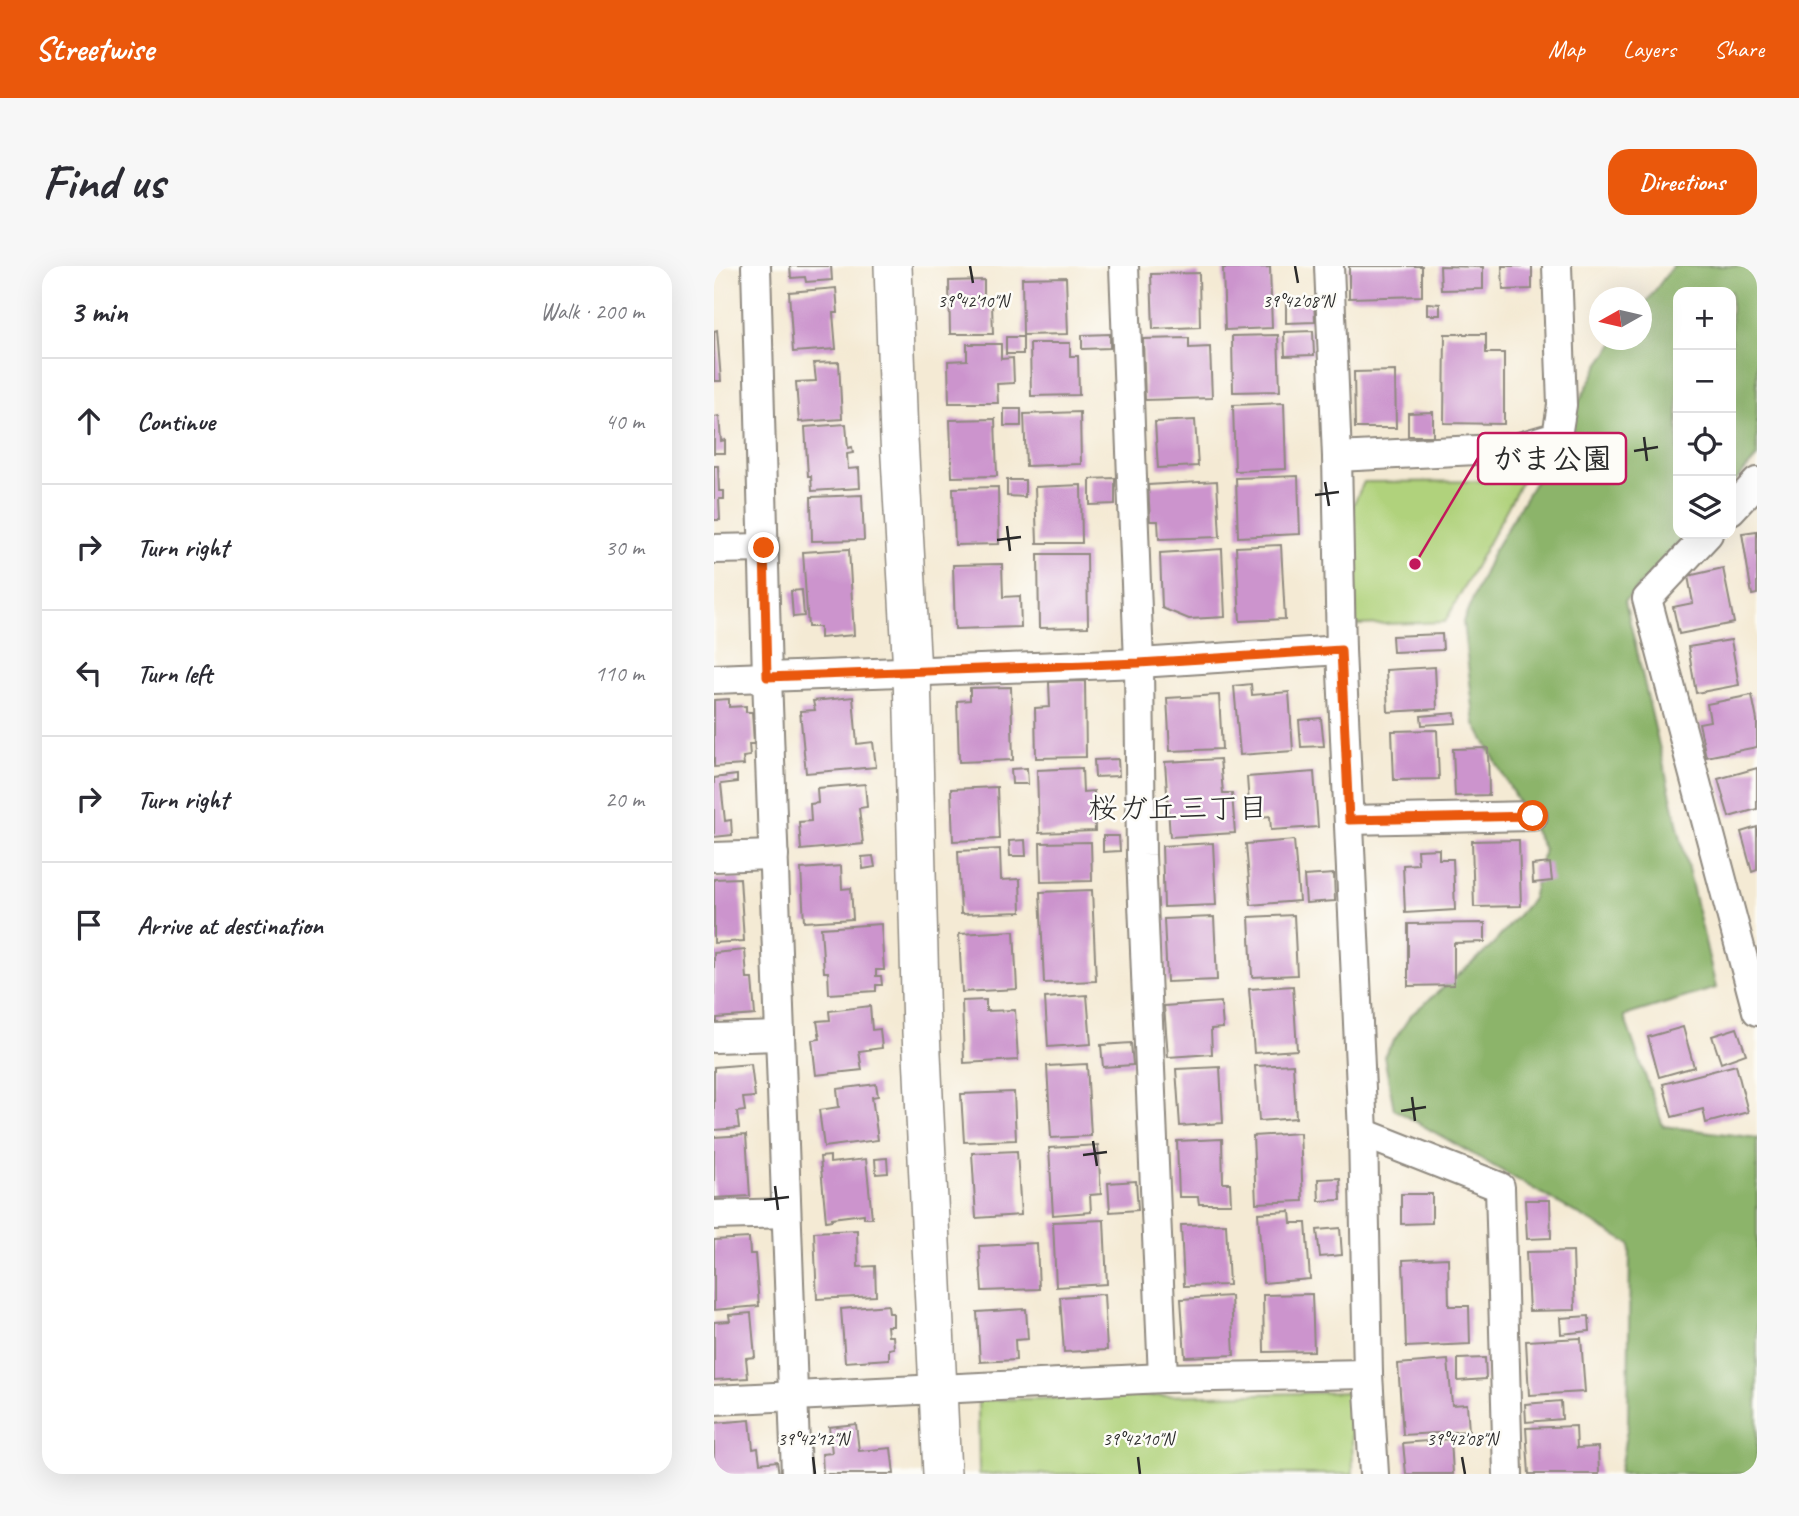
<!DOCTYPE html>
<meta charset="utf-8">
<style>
:root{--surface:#fff;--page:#f7f7f7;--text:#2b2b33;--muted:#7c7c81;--line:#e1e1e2;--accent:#ea580c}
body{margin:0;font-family:Caveat,"Klee One",sans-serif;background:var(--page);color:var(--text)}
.controls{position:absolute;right:21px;top:21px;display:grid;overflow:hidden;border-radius:14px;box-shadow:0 7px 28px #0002}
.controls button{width:63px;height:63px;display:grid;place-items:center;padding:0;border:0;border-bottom:2px solid var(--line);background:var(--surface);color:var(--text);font:35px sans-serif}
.compass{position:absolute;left:875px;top:21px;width:63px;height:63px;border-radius:50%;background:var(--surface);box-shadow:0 7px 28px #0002;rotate:262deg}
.stop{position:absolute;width:21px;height:21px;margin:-16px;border:5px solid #ea580c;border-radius:50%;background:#fff}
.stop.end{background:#ea580c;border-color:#fff;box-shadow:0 2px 7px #0008}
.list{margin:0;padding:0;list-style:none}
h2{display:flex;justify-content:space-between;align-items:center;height:91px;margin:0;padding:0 28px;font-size:30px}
h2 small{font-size:23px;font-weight:400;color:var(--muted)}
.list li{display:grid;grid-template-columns:46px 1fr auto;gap:21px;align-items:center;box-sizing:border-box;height:126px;padding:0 28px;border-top:2px solid var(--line)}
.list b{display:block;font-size:26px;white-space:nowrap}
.list em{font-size:23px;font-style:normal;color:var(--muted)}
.icon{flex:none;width:38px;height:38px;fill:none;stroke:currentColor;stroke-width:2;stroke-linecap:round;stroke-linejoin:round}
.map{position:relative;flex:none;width:1043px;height:1208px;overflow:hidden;border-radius:21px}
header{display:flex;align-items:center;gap:42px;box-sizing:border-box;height:98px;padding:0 35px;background:var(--accent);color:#fff}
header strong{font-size:33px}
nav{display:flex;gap:38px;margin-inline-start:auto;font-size:24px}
.intro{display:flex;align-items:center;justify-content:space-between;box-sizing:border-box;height:168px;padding:0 42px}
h1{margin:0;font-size:49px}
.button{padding:18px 32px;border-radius:21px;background:var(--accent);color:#fff;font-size:24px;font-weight:700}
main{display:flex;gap:42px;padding:0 42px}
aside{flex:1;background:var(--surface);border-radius:21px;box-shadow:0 7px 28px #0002}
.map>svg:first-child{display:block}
.green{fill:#b0d27b;stroke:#6e7e53;stroke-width:2}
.forest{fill:#8cb46b;stroke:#5c704b;stroke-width:2}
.building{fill:#cc94cd}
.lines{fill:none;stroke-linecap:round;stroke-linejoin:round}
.minor-casing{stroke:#908a80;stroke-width:32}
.tertiary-casing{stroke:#908a80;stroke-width:40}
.minor{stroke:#fff;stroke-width:28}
.tertiary{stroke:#fff;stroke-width:37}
.route{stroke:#ea580c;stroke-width:9}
.ticks{fill:none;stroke:#2b2b2b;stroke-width:2.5}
.labels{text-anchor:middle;stroke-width:5;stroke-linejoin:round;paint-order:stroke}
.neighbourhood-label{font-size:30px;fill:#2b2b2b;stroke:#fdfcf7}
.ticks-label{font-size:18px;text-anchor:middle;fill:#2b2b2b;stroke:#fdfcf7;stroke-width:5;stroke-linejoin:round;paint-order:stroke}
.leader{fill:none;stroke:#c2185b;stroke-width:2.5}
.callout-dot{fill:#c2185b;stroke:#fdfcf7;stroke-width:2.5}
.callout{fill:#fdfcf7;stroke:#c2185b;stroke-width:2.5}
.callout-label{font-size:30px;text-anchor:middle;font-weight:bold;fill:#2b2b2b}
</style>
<header>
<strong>Streetwise</strong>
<nav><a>Map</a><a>Layers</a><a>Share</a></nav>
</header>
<div class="intro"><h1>Find us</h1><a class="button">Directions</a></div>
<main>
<aside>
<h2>3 min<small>Walk · 200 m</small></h2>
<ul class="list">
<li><svg class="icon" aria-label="ahead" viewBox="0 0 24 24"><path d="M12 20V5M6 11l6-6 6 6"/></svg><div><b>Continue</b></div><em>40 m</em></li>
<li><svg class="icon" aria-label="right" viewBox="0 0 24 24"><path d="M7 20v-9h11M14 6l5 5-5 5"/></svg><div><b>Turn right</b></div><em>30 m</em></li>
<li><svg class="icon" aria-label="left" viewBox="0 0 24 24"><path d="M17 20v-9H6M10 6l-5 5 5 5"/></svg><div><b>Turn left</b></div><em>110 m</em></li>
<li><svg class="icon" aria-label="right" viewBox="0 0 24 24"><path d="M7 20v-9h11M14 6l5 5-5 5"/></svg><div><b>Turn right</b></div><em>20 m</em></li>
<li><svg class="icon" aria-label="arrive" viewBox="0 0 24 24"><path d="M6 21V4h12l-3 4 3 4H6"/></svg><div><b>Arrive at destination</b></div></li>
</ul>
</aside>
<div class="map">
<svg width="1043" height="1208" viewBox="0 0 1043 1208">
<rect width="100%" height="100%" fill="#fdfcf7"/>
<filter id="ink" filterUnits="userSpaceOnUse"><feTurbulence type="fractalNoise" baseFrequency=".0143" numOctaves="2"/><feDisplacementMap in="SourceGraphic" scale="14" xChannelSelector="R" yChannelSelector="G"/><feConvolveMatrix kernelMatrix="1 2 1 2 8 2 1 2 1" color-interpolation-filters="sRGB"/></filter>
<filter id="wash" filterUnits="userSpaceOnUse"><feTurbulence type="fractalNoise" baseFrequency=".00686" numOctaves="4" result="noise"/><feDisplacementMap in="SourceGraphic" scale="28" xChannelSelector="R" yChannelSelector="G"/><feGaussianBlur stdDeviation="1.57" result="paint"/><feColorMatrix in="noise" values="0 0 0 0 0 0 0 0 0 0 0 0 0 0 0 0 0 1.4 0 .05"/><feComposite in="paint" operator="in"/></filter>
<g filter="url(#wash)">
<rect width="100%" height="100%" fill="#f4ead4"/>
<!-- green -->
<g class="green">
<path d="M808,215L731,356L642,359L639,239L650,216Z"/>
<path d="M637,1126L639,1208H265L264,1134Z"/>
</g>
<!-- forest -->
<path class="forest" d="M959,0H1043V191L1017,220V26H964V268H973L911,335L1002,722L910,750L949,860L1043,872V1208H905L914,1158L916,978L680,843L670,790L697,749L777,681L818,633L830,583L761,458L749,356L778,288L823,212L886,97L903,74H928V42Z"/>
<g id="blocks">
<!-- building -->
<g class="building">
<path d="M76,0H117L118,14L92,16L91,11L77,12Z"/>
<path d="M635,0H708V30L635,32Z"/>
<path d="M726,0L769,1V23L727,24Z"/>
<path d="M788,0H818V23L789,24Z"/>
<path d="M556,1L558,62L511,64L509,2Z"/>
<path d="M485,7L486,61L439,63L437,8Z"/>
<path d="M352,11L354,68L309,69L308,12Z"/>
<path d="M270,14V38H278L279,68H236L235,15Z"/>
<path d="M122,22L124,47H119L122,83L79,86L75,26Z"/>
<path d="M572,32H600L601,56L572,57Z"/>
<path d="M713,37L726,38V49H713Z"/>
<path d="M3,64L7,115H0V65Z"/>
<path d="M599,65L600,89L571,90L570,66Z"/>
<path d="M396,68V82L368,83V69Z"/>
<path d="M731,68H772V87H790V158L730,157Z"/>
<path d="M564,69L566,125L519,126L518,70Z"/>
<rect x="292" y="71" width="17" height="17"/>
<path d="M475,72V82L496,81L498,132L431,134L429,73Z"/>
<path d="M316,77H356V90H364L365,129L317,130Z"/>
<path d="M253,78H287V93L299,92L300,117L283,118L284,137H235L234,95L253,94Z"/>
<path d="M125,96L128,153L85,156L82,116L102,115L100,97Z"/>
<path d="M681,105L682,162H641L640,106Z"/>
<path d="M570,137L572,203L521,205L519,139Z"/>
<rect x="290" y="143" width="17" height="17"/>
<path d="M366,146L367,198L312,200L310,148Z"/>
<path d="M719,146V170H694V147Z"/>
<path d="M5,150L7,175L11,174V187H0V151Z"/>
<path d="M281,153L283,210L238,211L236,154Z"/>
<path d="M481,154L484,200L444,202L441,156Z"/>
<path d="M132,158L134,182L138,181L139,187L133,188L134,203L145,202L146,222L98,225L97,210H94L91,161Z"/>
<path d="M0,200H4L5,225H10V233H5L6,254H0Z"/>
<path d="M584,210L586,268L524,271L522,212Z"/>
<path d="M401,212V238L376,239V213Z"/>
<path d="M293,214H311V231L293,230Z"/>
<path d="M503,215L506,271L445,273L444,255H436L434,219Z"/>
<path d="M367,219L368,277H323L321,221Z"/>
<path d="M284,221L285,278L241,279L239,222Z"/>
<path d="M148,229L150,274L98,275L97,231Z"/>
<path d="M1043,265V328L1038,329L1028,267Z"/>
<path d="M567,279L571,353L526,355L522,281Z"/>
<path d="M135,283L140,369L106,372V361H94L89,286Z"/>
<path d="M508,283L511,351L475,353L448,342L446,287Z"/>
<path d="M324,288H373L374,361L325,362Z"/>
<path d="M288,298L289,331L306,330L307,361L241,363L239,299Z"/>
<path d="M1009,302L1020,357L965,368L959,341L979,337L974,310Z"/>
<path d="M88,324L90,350L79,351L77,325Z"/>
<path d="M728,368L729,384L679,386L678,370Z"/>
<path d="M1017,374L1025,419L982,427L974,381Z"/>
<path d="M721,401L723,443L674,446L672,404Z"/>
<path d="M371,415L372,491L322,492L321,442L336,441L335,416Z"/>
<path d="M537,418L538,429L575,426L579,485L526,489L520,420Z"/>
<path d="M297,421L299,494L245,496L243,435L256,434V422Z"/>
<path d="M505,429L508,483L456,485L453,432Z"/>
<path d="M1038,429L1043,454V481L992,491L985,457L996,455L993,438Z"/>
<path d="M139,431L143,478L159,476L162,501L92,507L86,445L101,444L99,435Z"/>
<path d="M15,433V441L32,440V446H38L40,478H35L36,490L29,491L30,499L0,501V434Z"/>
<path d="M741,447L742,457L708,459L707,450Z"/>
<path d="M607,452L610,480L587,481L585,454Z"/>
<path d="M723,464L725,513L680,514L678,465Z"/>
<path d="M774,482L775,529L741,530L739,483Z"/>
<path d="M404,493L405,510L381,511L380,494Z"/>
<path d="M506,493L509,527H518L521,567L456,571L451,496Z"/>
<path d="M313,502L314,518H298L297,503Z"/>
<path d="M368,502L369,526L380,525L381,565L325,567L323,504Z"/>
<path d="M1043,502V543L1015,551L1004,513Z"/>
<path d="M600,506L604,561L557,564L556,550L536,552L533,511Z"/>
<path d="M23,509V516L7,518L11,555L17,554L18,569L0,571V512Z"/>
<path d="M151,518L153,541L145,542L149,578L87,584L85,556L97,555L96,538L104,537L103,522Z"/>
<path d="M283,521L285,573L239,575L237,523Z"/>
<path d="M1043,561V604L1038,606L1027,566Z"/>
<path d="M389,570H405L406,585L389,586Z"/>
<path d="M311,574L312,590H296L295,575Z"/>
<path d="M580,574L585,635L537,639L532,578Z"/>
<path d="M805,574L807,640L760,641L758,575Z"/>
<path d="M377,576L378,615L327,616L326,577Z"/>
<path d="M499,577L502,639L450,641L448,580Z"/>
<path d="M286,583L287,614L306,613L307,646L247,648L244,585Z"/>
<path d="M725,583V593H739L741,644L691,647L689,599L704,598L703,584Z"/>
<path d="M159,590L161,601L149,603L148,591Z"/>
<path d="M836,597L838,615L819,617L818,599Z"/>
<path d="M127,600L128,623L137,622L139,653L90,656L87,603Z"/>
<path d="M620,608L621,635L592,637L590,610Z"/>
<path d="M26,612L30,675L0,677V613Z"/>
<path d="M378,624L382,715L330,717L326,626Z"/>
<path d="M580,649L583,709L538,711L535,651Z"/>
<path d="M500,651L503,714L453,716L450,653Z"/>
<path d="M771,657V676L740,677V719L694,720V658Z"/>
<path d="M167,658L170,704H162V710H167L168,719H162V725L115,728L114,706H110L107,662Z"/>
<path d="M300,665L303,723L248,726L245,668Z"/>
<path d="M31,684L33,713H38L41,749L3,752V756H0V687Z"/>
<path d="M579,720L583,784L540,787L535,723Z"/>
<path d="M373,729L377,778L334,781L331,732Z"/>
<path d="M272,734V745L301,744L304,794L250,797L248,735Z"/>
<path d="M507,736L509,762L497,763L498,788L454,791L450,740Z"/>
<path d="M156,740L158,764L166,763L168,782L145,785L148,804L102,809L98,774L106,773L103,755L116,754L115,745Z"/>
<path d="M969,761L980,801L945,811L934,771Z"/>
<path d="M1023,762L1032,788L1007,797L998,770Z"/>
<path d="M417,777L419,799L389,801L387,779Z"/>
<path d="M37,798L41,831L29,832L31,845L23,846L25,862L0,864V801Z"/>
<path d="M373,798L377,870L337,872L333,800Z"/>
<path d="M579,798L582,852L545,855L541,800Z"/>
<path d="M1022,799L1034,846L992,857L989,843L958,851L949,818Z"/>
<path d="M506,801L509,857L466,860L462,803Z"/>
<path d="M162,818L164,830L158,831L164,874L110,881L105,844L125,841L123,823Z"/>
<path d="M300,826L302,874L250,876L247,828Z"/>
<path d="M586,867L589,935L542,937L539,870Z"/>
<path d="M32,869L36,930L0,932V871Z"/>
<path d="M508,873L509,917H516L517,938H485L484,931H465L463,875Z"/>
<path d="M384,879L387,928L376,929L377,946L339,949L335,882Z"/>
<path d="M303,885L307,949L262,952L258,887Z"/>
<path d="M116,890V897L152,893L158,952H150V948L118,952V954L112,955L106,891Z"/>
<path d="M173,892L174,907L162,908L161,893Z"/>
<path d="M626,912L627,934L605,935L604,913Z"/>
<path d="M422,915L424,944L396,946L394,917Z"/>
<path d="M687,928H718V957L687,958Z"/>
<path d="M811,934H836L837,972L813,973Z"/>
<path d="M576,945L577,957H592L596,1013L549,1017L544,947Z"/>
<path d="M390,954L393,1018L342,1021L339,956Z"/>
<path d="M512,958L515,1019L470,1020L467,959Z"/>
<path d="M626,962L628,989L606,991L603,964Z"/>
<path d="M143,964L144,1001L161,1000L162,1030L103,1033L100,966Z"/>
<path d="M35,972L36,988H41L45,1040L0,1044V974Z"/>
<path d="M323,977L325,1023L268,1025L265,980Z"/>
<path d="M859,985L861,1044L815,1045L812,986Z"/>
<path d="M734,992L735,1040H755L756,1078L692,1081L689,994Z"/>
<path d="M390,1028L393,1084L350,1086L346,1031Z"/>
<path d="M598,1028L600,1085L550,1086L549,1029Z"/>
<path d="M517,1030L520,1089L471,1091L467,1033Z"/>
<path d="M174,1039L175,1047H179V1060H173L174,1070H179L180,1082L175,1083V1093L131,1096L127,1043Z"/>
<path d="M312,1043L314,1073L301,1074L302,1094L266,1096L263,1046Z"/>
<path d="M37,1047L41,1091L32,1092L34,1112L0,1114V1056L16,1055L15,1049Z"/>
<path d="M875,1050L876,1065L847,1068L846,1052Z"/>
<path d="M867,1072L871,1126L815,1129L812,1075Z"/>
<path d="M771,1092L772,1113L744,1115V1093Z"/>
<path d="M734,1094L738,1139L753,1138L755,1165L689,1169L684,1098Z"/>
<path d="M847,1135L848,1153L812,1156L811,1138Z"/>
<path d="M36,1154L39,1183L44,1182L46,1197L63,1195L65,1208H0V1157Z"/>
<path d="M142,1158L145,1185L177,1182L180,1208H109L108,1188L118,1187L115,1161Z"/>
<path d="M862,1160L863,1182L884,1181L885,1208H815L812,1162Z"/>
<path d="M737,1173L739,1208H692L689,1177Z"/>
</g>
</g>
</g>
<g filter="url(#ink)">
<use href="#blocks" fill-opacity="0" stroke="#908a80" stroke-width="2"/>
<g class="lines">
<!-- minor casing -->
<g class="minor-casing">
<g id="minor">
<path d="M42,0L53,411L82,1208"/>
<path d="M410,0L425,397L427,589L449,1112"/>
<path d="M615,0L623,191L627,384L649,867L654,1108L660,1208"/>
<path d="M623,191L802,182L843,170L848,139L843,0"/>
<path d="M1017,244L1043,216"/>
<path d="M994,268L933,333L1043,745"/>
<path d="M0,283L50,282"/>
<path d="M0,413L425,397L627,384"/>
<path d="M635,554L819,550"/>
<path d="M0,591L60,589"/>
<path d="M0,772L66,770"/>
<path d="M649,867L786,921L794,1208"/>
<path d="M0,949L72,947"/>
<path d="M0,1134L449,1112L654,1108"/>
</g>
</g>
<!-- tertiary casing -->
<g class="tertiary-casing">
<path id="tertiary" d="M179,0L185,173L198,406L207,766L228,1208"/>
</g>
<!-- minor -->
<use href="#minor" class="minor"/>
<!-- tertiary -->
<use href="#tertiary" class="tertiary"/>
</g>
</g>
<g class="lines" filter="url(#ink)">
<!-- route -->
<path class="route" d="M50,282L53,411L425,397L627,384L635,554L819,550"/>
</g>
<!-- ticks -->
<path class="ticks" d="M256,0L259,17M581,0L584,17M930,171L933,195M920,185L944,181M611,216L615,240M601,229L625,226M293,260L296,285M283,274L307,271M698,831L701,855M687,845L712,841M379,875L383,900M369,889L393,886M61,920L64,944M50,934L75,931M99,1191L101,1208M424,1191L426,1208M748,1191L751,1208"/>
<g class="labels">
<!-- neighbourhood labels -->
<g class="neighbourhood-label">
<text x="464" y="552">桜ガ丘三丁目</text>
</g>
</g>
<g class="ticks-label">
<text x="259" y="41">39°42'10"N</text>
<text x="584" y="41">39°42'08"N</text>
<text x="99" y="1179">39°42'12"N</text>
<text x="424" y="1179">39°42'10"N</text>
<text x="748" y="1179">39°42'08"N</text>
</g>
<!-- callouts -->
<path class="leader" d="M701 298L764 192"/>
<circle class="callout-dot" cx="701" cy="298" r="7"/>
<rect class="callout" x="764" y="167" width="148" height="51" rx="7"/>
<g class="callout-label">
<text x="838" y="203">がま公園</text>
</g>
</svg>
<div class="controls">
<button>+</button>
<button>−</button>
<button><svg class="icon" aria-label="locate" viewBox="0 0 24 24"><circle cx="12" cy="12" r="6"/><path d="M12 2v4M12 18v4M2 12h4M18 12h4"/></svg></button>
<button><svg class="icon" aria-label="layers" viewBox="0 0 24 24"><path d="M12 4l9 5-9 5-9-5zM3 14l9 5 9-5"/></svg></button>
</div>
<svg class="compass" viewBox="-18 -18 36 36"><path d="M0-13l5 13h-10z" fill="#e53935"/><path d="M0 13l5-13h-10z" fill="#7c7c81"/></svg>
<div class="stop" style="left:819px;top:550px"></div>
<div class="stop end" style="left:50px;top:282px"></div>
</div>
</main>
